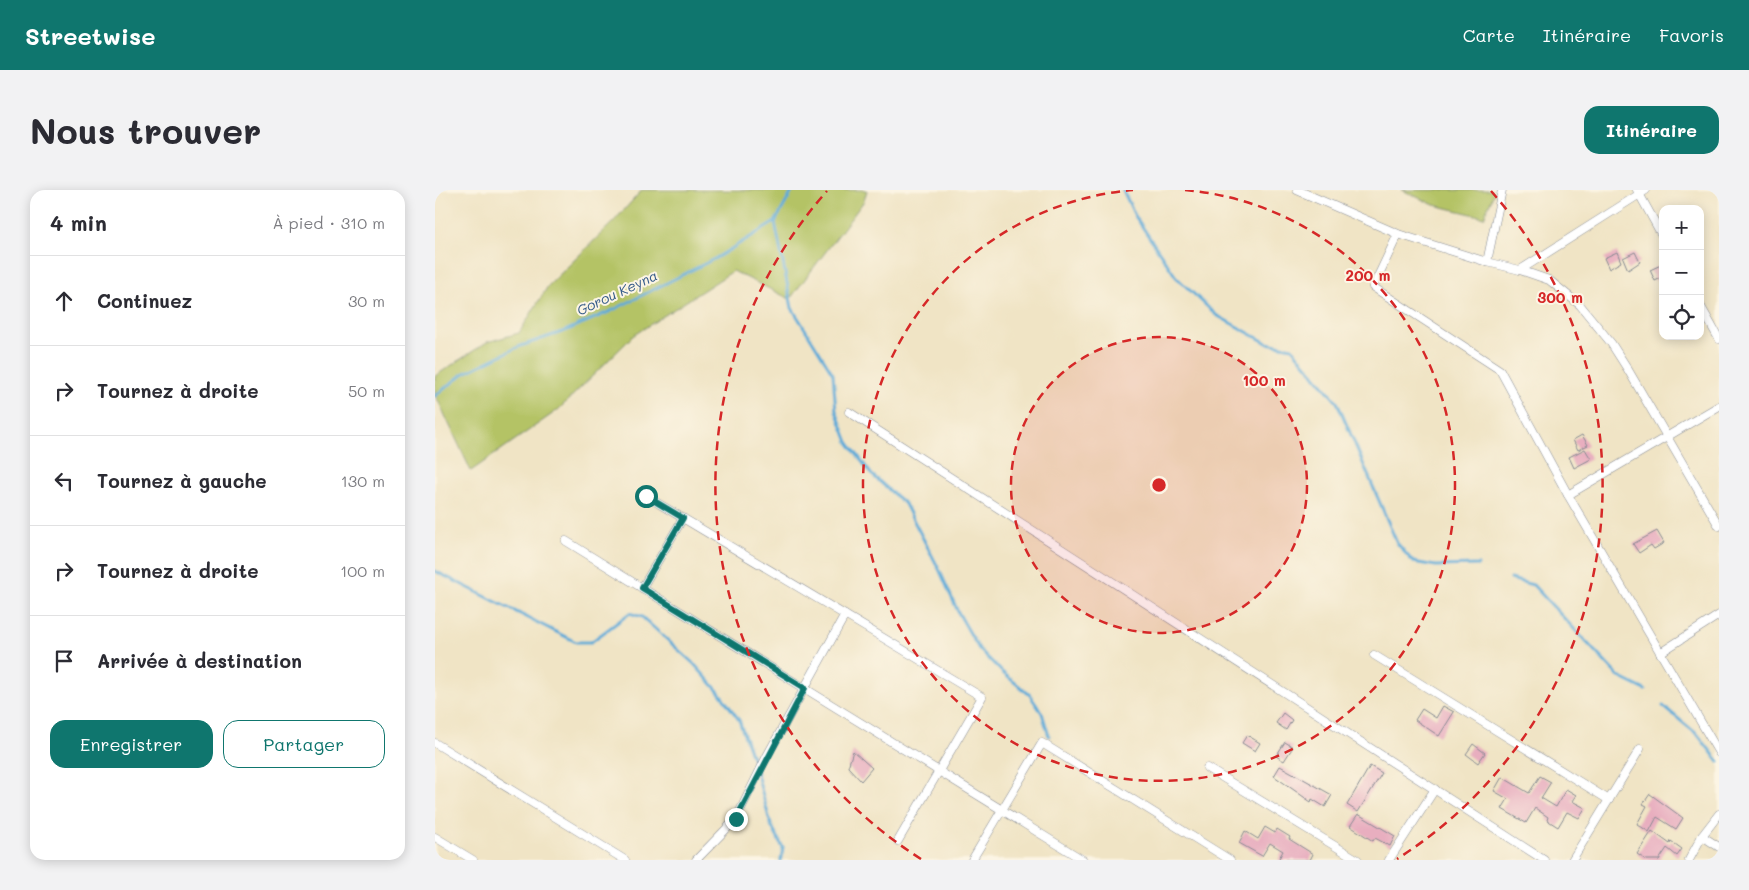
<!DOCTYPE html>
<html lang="fr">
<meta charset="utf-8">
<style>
:root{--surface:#fff;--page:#f2f2f3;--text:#2b2b33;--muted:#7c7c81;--line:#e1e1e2;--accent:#0f766e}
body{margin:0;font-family:Mali,sans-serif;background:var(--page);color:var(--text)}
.controls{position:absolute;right:15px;top:15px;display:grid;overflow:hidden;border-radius:10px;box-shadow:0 2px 12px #0003}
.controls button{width:45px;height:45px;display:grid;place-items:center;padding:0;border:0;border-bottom:1px solid var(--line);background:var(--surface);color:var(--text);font:25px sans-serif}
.stop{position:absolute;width:15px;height:15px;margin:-11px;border:4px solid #0f766e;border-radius:50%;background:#fff}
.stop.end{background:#0f766e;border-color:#fff;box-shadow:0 1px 5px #0008}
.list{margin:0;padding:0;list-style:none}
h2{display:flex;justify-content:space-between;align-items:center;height:65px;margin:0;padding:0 20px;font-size:21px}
h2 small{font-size:16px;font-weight:400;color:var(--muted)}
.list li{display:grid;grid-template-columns:32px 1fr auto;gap:15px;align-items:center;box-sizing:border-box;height:90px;padding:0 20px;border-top:1px solid var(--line)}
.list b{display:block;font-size:19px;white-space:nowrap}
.list em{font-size:16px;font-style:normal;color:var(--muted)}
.actions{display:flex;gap:10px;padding:15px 20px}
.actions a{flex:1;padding:11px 0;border:1px solid var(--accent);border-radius:15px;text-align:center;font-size:18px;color:var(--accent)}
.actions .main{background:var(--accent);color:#fff}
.icon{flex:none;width:28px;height:28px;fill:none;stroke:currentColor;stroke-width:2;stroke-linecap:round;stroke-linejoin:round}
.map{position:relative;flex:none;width:1284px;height:670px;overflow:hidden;border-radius:15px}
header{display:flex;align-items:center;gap:30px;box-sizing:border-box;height:70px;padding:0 25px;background:var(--accent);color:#fff}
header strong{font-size:24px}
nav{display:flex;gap:28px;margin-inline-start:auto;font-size:18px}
.intro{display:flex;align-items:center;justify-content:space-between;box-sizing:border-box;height:120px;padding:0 30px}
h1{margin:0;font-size:35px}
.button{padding:12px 22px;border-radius:15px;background:var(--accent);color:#fff;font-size:18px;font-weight:700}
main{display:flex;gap:30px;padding:0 30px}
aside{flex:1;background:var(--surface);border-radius:15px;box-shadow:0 2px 12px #0003}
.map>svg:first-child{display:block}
.green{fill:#b4c365;stroke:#687962}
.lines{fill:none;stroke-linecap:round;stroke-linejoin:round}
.stream{stroke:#5fabd8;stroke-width:3}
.building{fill:#e8aebf}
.minor-casing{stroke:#868a92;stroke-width:9}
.minor{stroke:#fff;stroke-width:8}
.route{stroke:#0f766e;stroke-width:6}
.ring{fill:none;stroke:#d62828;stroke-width:2.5;stroke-dasharray:9 6}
.labels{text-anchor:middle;stroke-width:4;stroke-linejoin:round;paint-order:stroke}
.water-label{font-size:14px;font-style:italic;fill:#335a89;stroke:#fcf5e5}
.centre{fill:#d62828;stroke:#fcf5e5;stroke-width:2.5}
.ring-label{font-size:15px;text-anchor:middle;font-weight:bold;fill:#d62828;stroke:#fcf5e5;stroke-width:4;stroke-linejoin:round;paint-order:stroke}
</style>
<header>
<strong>Streetwise</strong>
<nav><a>Carte</a><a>Itinéraire</a><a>Favoris</a></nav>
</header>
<div class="intro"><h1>Nous trouver</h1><a class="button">Itinéraire</a></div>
<main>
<aside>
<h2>4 min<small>À pied · 310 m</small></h2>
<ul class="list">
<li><svg class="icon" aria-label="ahead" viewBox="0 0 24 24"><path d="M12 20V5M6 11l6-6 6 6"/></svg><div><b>Continuez</b></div><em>30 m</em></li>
<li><svg class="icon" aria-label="right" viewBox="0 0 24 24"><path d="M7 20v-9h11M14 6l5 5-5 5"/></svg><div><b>Tournez à droite</b></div><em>50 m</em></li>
<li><svg class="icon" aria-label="left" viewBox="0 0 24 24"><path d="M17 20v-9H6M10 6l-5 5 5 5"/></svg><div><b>Tournez à gauche</b></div><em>130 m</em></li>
<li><svg class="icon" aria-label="right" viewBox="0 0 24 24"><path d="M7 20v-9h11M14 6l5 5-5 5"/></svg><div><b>Tournez à droite</b></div><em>100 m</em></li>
<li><svg class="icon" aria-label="arrive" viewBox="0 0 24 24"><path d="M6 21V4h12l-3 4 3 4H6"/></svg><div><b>Arrivée à destination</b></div></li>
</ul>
<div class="actions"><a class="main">Enregistrer</a><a>Partager</a></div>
</aside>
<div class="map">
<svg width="1284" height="670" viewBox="0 0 1284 670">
<rect width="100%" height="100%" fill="#fcf5e5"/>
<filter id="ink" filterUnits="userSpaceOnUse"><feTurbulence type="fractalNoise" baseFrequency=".02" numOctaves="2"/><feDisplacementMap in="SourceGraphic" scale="10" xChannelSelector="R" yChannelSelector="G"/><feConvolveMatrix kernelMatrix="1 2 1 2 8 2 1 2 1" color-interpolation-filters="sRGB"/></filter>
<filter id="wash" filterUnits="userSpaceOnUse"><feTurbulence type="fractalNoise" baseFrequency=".0096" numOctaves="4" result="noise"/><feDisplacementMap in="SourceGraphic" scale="20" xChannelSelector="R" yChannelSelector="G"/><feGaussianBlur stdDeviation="1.12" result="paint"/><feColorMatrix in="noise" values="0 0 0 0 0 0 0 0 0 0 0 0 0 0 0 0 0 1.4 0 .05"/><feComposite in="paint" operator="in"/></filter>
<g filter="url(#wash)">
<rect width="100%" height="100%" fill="#f0e4c5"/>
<!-- green -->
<g class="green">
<path d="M207,0H432L429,11L355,109L298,81L199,145L123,220L36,281L0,204V186L52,152L84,143L113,96L180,30Z"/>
<path d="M967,0H1057L1059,3L1049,27L999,15Z"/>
</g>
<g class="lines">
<!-- stream -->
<g class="stream">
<path d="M688,0L700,26L741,87L781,125L832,153L857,158L902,212L962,353L978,372L1001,376L1043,375"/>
<path d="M340,32L357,118L398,184L401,221L413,252L436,284L470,314L504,379L524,424L544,459L568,483L594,504L607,523L614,546"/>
<path d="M0,206L28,184L83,157L130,141L176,121L281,68L340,32L358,0"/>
<path d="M0,381L141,452H156L195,423L207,427L259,474L284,502L304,530L319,573L336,635L348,658L346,670"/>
<path d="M1075,389L1098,395L1184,487L1210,500"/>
<path d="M1228,516L1263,545L1284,572"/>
</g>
</g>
<g id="blocks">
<!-- building -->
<g class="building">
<path d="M1182,62L1186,72L1174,79L1169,68Z"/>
<path d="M1200,62L1205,72L1193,80L1188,68Z"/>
<path d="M1228,74V87L1220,91L1215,80Z"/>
<path d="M1147,245L1153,255L1143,260L1138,250Z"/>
<path d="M1150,259L1156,269L1139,278L1134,267Z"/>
<path d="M1222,341L1229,353L1219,359L1216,355L1204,363L1198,354Z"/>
<path d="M1008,516L1019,522L1004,546L980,530L987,519L1001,528Z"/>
<path d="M848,523L857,530L851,540L841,533Z"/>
<path d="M812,545L825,553L820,561L807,553Z"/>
<path d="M850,552L858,557L849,571L841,566Z"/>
<path d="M1038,554L1050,563L1043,573L1031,564Z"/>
<path d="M418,561L437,578L426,591L413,577Z"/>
<path d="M845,576L897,605L890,617L877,609L876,612L839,586Z"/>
<path d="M935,576L947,583L923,622L912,615Z"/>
<path d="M1105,586L1116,592L1106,608L1121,617L1131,599L1141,605L1137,611L1150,618L1144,628L1132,622L1123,637L1112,630L1113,627L1100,618L1091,633L1067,619L1073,609L1059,601L1067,587L1094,603Z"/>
<path d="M1215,604L1248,628L1241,639L1222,627L1214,642L1202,634L1212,616L1208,614Z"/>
<path d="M923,624L960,646L955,656L940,648L938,651L915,636Z"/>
<path d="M830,637L840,643L842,639L855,647L854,649L878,664L875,670H843L848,661L835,653L827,666L804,653L810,641L823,649Z"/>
<path d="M1217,641L1235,654L1236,651L1247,659L1242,666L1232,658L1224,670H1211L1202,664Z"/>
</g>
</g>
</g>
<g filter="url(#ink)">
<use href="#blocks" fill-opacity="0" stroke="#868a92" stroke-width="1"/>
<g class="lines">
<!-- minor casing -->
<g class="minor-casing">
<g id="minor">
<path d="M862,0L963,44L1052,72L1085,80L1114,90L1145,115L1176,153L1192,178L1284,336"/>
<path d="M1202,0L1228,47"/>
<path d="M963,44L938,97L1065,180L1133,305L1284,563"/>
<path d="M1052,72L1067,0"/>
<path d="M1085,80L1211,0"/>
<path d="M1265,115L1284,149"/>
<path d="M414,222L1109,670"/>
<path d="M1133,305L1284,216"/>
<path d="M211,306L547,507L463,651"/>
<path d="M131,351L648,670"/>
<path d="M207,398L248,328"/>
<path d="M1225,463L1284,425"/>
<path d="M939,465L1174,610"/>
<path d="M0,553L190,670"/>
<path d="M772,578L923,670"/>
<path d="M1267,646L1284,657"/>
<path d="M0,647L38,670"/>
<path d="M261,670L301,629L332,566L410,425"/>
<path d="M537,670L607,553L795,670"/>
<path d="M954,670L1000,599"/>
<path d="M1137,670L1205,559"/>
<path d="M1254,670L1267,646L1284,624"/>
</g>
</g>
<!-- minor -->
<use href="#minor" class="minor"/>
</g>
</g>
<g class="lines" filter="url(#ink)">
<!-- route -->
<path class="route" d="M211,306L248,328L207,398L370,498L301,629"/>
</g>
<!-- distance rings -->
<circle cx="724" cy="295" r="148" fill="#d62828" fill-opacity=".12"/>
<g class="ring">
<circle cx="724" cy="295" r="148"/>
<path d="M750 0A296 296 0 1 1 698 0"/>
<path d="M486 669A443 443 0 0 1 392 1M1056 1A443 443 0 0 1 962 669"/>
</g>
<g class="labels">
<!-- water labels -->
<g class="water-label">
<text transform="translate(182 103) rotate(-25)" y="5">Gorou Keyna</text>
</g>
</g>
<circle cx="724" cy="295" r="8" class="centre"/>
<g class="ring-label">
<text x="933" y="91">200 m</text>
<text x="1125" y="113">300 m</text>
<text x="829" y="196">100 m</text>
</g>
</svg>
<div class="controls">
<button>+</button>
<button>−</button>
<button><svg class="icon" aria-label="locate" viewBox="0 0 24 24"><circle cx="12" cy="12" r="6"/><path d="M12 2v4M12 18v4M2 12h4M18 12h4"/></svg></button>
</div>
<div class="stop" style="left:211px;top:306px"></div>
<div class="stop end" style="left:301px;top:629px"></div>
</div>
</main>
